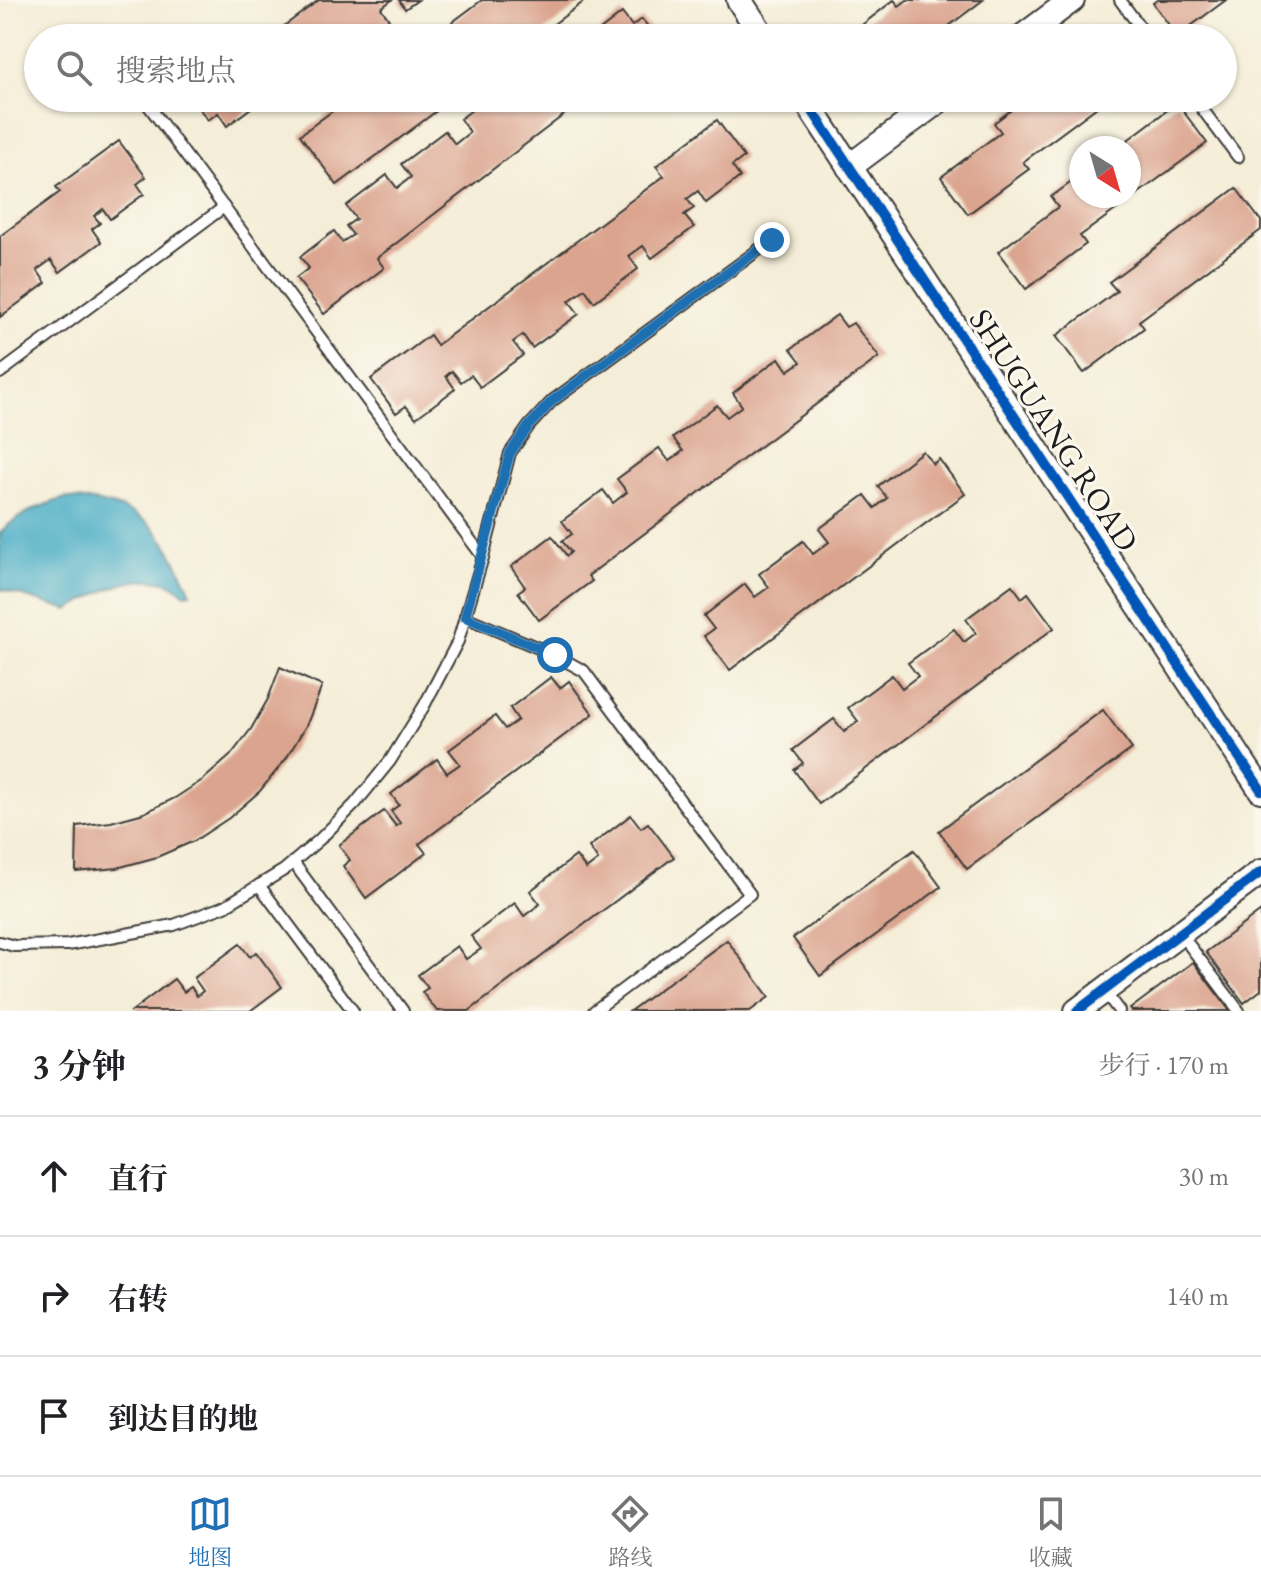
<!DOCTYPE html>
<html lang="zh">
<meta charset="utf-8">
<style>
:root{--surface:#fff;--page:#f6f6f6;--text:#202124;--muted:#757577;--line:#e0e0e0;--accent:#1f6fb2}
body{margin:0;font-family:"EB Garamond","Noto Serif SC",serif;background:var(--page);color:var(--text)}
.compass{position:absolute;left:1069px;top:136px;width:72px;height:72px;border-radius:50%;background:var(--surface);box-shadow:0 2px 6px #0004;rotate:143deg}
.stop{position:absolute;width:24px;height:24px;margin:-18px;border:6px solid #1f6fb2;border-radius:50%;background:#fff}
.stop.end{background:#1f6fb2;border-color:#fff;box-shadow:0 2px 8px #0008}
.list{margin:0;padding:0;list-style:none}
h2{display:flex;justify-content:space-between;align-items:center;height:104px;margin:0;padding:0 32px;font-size:34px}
h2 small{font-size:26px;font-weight:400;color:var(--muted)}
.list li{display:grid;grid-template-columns:52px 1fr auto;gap:24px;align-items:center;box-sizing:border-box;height:120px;padding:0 32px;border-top:2px solid var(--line)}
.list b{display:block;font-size:30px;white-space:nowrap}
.list em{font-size:26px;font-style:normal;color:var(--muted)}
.icon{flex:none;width:44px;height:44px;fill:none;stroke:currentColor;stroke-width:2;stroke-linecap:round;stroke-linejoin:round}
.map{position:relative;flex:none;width:1261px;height:1011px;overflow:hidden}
.search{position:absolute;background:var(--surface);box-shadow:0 2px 6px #0004;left:24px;right:24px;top:24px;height:88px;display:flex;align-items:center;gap:20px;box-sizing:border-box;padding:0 28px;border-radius:44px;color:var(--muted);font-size:30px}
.sheet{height:464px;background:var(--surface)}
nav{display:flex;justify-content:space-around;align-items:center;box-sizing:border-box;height:112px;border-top:2px solid var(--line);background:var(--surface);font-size:22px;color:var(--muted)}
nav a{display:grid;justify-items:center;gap:4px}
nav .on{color:var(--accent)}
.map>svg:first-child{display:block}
.water{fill:#45abc5;stroke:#306470;stroke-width:2}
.building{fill:#dba48f}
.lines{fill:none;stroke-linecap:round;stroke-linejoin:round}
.service-casing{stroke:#3c3b38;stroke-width:14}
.tertiary-casing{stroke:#3c3b38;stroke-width:28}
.service{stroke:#fff;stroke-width:10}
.tertiary{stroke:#fff;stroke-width:24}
.cycleway-casing{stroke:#fbf7ec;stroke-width:15}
.cycleway{stroke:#0057b8;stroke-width:10}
.route{stroke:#1f6fb2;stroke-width:10}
.labels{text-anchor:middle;stroke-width:6;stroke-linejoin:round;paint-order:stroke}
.street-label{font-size:32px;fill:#1c1c1c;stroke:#fbf7ec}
</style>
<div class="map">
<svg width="1261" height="1011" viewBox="0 0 1261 1011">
<rect width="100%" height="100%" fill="#fbf7ec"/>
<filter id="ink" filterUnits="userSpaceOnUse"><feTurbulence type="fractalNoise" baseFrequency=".0125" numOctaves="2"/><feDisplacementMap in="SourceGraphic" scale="16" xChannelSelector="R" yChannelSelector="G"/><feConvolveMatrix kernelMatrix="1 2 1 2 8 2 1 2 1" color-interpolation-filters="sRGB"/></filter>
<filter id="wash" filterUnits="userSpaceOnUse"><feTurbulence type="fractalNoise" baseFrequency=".006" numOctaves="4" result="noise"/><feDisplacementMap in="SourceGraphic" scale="32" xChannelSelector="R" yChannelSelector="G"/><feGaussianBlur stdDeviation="1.8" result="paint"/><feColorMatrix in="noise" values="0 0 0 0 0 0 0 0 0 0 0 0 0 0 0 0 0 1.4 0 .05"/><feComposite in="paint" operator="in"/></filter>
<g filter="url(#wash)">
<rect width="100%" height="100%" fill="#f4edd7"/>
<!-- water -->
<path class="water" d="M66,498C143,504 161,524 191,593L185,594C180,590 174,585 168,583C134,572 96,594 68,610L0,589V533C18,514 41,505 66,498Z"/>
<g id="blocks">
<!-- building -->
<g class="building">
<path d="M319,0H392L381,8L390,21L368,38H268Z"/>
<path d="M399,0H418L405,9Z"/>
<path d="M482,0H586L535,38H431Z"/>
<path d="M894,0L899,6L907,0H983L933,38H922L919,33L912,38H857L853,32Z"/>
<path d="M1157,0H1226L1177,36L1153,3Z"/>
<path d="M622,13L632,26L642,19L657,38H590Z"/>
<path d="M1120,29L1127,38H1108Z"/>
<path d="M191,98H264L227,126L218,113L208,120Z"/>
<path d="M350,98H454L337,185L300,135Z"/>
<path d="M488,98H586L377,258L384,268L324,314L296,278L309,268L300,257L334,231L342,242L353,235L346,226L356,219L346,206L387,175L397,188L411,177L401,164L445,131L455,144L470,132L460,119Z"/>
<path d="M1027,98H1109L1023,162L1029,169L968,214L941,177L1001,132L994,123Z"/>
<path d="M1177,103L1207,143L1080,236L1086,244L1026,289L998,252L1058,207L1051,197L1081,175V196H1129V148H1117Z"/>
<path d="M717,120L744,157L732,166L740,177L706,203L698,191L687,199L694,208L684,215L694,227L652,258L643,246L629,256L638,269L594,302L585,289L569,301L579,314L532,348L523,335L513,342L523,355L480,387L471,375L461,382L452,371L446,376L455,389L416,418L406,406L396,413L371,379L430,335L437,345L664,176L656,166Z"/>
<path d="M119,141L146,177L137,184L144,194L110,219L103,209L94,216L100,223L92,229L101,242L60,272L51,260L37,270L46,283L0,317V236L60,192L56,187Z"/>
<path d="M1236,188L1261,221V230L1139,321L1144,328L1084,373L1056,336L1117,291L1109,282Z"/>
<path d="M837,315L846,327L853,323L879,357L588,576L592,581L539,620L518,592L525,587L511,567L552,536L567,556L571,552L562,541L572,534L562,521L603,490L613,503L627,492L617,479L659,448L669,461L683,451L673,438L717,405L727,417L742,406L733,393L779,358L788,371L801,362L791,349Z"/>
<path d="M923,451L933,464L939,459L965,494L730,670L704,636L714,629L704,616L745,584L755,597L769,587L759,574L803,541L813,554L829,542L819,529L865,495L875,508L887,498L878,486Z"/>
<path d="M1012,585L1022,598L1028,593L1054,628L819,804L794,770L803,763L793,750L834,719L844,732L858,721L848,708L892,675L902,688L918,676L908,663L954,629L964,642L976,633L966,619Z"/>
<path d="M280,667L322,686L307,724L286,759L260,791L229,818L194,841L157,857L117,868L76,872L77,826L111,822L144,813L175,798L204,779L230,756L251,729L268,699Z"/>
<path d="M551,677L560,688L569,681L593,714L419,844L426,853L366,898L343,866L350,860L339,845L384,811L396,826L400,823L391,811L399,805L391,794L437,759L447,773L460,764L449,750L495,716L505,729L518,720L510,708Z"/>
<path d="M1103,710L1132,749L967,869L939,831Z"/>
<path d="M631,815L641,828L648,823L674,857L469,1011H437L422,992L428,988L418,975L457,946L466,959L481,949L471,936L515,903L524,916L540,904L530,891L576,856L586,869L598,860L589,847Z"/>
<path d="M914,850L941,887L820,976L793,938Z"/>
<path d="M1261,911V990L1244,1003L1206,952Z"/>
<path d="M727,940L769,997L750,1011H630Z"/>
<path d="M240,944L250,957L256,952L282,987L250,1011H132L174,979L184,992L191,987L197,996L203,991L194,978Z"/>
<path d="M1193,962L1230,1011H1132L1130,1009Z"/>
</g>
</g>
</g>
<g filter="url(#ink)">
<use href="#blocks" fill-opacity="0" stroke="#3c3b38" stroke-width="2"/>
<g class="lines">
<!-- service casing -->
<g class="service-casing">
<g id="service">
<path d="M1120,0L1148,38"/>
<path d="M143,98L483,557"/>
<path d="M1194,98L1238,157"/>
<path d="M0,373L224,207"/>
<path d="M465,617L555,655L584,671L750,894L594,1011"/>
<path d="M293,862L403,1011"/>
<path d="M259,885L353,1011"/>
<path d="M1180,933L1239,1011"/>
<path d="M0,942L14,946L68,945L174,925L225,906L284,870L319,840L355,804L390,761L424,706L458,641L483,557L510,453L529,426L552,401L772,240"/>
<path d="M1104,991L1119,1011"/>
</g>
</g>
<!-- tertiary casing -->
<g class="tertiary-casing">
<g id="tertiary">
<path d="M739,0L764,38"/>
<path d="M1021,38L1072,0"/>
<path d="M804,98L1261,790"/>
<path d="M849,167L942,98"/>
<path d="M1077,1011L1261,872"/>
</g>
</g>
<!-- service -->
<use href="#service" class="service"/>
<!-- tertiary -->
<use href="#tertiary" class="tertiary"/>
<!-- cycleway casing -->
<g class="cycleway-casing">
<g id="cycleway">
<path d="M804,98L1261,790"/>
<path d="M1077,1011L1261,872"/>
</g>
</g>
<!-- cycleway -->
<use href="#cycleway" class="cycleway"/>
</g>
</g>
<g class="lines" filter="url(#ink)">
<!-- route -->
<path class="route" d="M555,655L465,617L510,453L529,426L552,401L772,240"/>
</g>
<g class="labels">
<!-- street labels -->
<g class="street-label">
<text transform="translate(1054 430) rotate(57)" y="11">SHUGUANG ROAD</text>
</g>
</g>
</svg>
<svg class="compass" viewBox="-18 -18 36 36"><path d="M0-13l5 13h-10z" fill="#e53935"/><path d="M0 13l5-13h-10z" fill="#757577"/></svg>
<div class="stop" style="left:555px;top:655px"></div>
<div class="stop end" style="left:772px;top:240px"></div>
<div class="search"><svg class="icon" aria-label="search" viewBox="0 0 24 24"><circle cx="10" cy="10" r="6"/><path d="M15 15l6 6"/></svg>搜索地点</div>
</div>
<section class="sheet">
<h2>3 分钟<small>步行 · 170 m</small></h2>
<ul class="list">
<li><svg class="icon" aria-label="ahead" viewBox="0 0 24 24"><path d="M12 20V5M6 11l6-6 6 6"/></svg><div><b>直行</b></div><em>30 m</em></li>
<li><svg class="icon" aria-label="right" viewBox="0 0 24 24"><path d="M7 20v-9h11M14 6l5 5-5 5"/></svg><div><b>右转</b></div><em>140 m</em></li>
<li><svg class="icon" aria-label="arrive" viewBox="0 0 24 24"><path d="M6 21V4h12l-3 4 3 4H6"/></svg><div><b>到达目的地</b></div></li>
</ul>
</section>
<nav>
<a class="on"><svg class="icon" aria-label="map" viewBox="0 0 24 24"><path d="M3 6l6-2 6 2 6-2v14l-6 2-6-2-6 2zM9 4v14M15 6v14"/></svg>地图</a>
<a><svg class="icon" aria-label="directions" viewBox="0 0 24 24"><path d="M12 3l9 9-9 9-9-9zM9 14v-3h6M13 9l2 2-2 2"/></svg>路线</a>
<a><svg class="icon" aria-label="saved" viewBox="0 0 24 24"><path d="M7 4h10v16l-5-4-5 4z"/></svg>收藏</a>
</nav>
